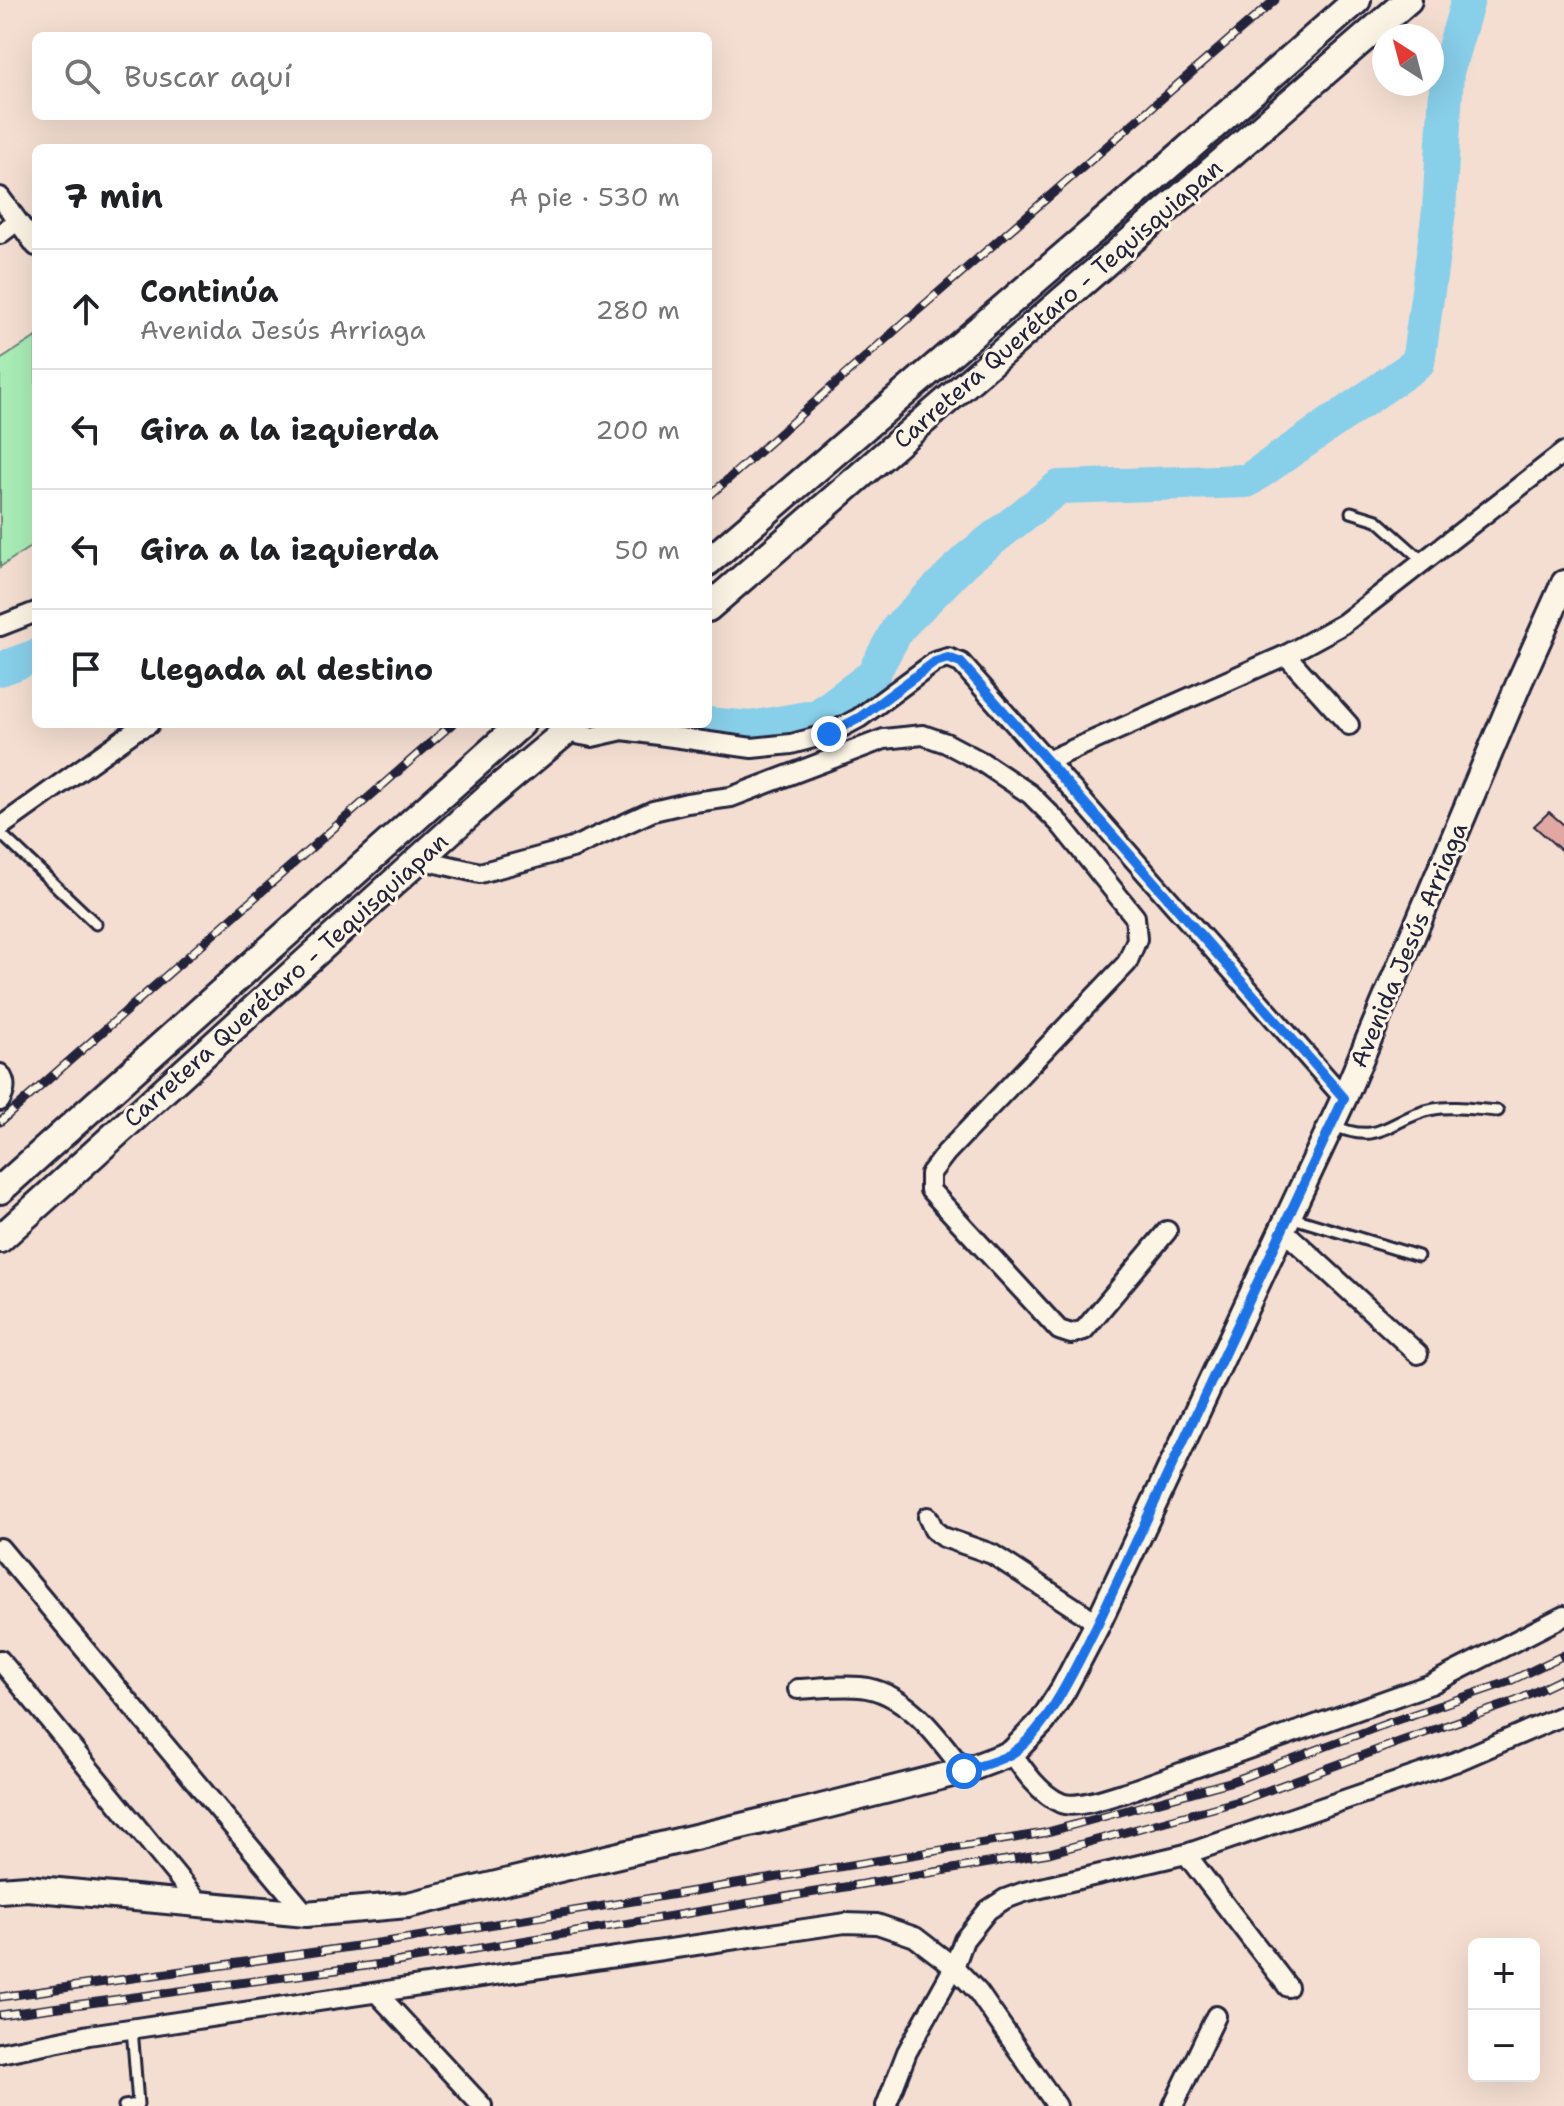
<!DOCTYPE html>
<html lang="es">
<meta charset="utf-8">
<style>
:root{--surface:#fff;--page:#f2f2f2;--text:#202124;--muted:#757577;--line:#e0e0e0}
body{margin:0;font-family:"Shantell Sans",sans-serif;background:var(--page);color:var(--text)}
.controls{position:absolute;right:24px;bottom:24px;display:grid;overflow:hidden;border-radius:12px;box-shadow:0 8px 32px #0002}
.controls button{width:72px;height:72px;display:grid;place-items:center;padding:0;border:0;border-bottom:2px solid var(--line);background:var(--surface);color:var(--text);font:40px sans-serif}
.compass{position:absolute;left:1372px;top:24px;width:72px;height:72px;border-radius:50%;background:var(--surface);box-shadow:0 8px 32px #0002;rotate:324deg}
.stop{position:absolute;width:24px;height:24px;margin:-18px;border:6px solid #1a73e8;border-radius:50%;background:#fff}
.stop.end{background:#1a73e8;border-color:#fff;box-shadow:0 2px 8px #0008}
.list{margin:0;padding:0;list-style:none}
h2{display:flex;justify-content:space-between;align-items:center;height:104px;margin:0;padding:0 32px;font-size:34px}
h2 small{font-size:26px;font-weight:400;color:var(--muted)}
.list li{display:grid;grid-template-columns:52px 1fr auto;gap:24px;align-items:center;box-sizing:border-box;height:120px;padding:0 32px;border-top:2px solid var(--line)}
.list b{display:block;font-size:30px;white-space:nowrap}
.list p{margin:0;font-size:26px;white-space:nowrap;color:var(--muted)}
.list em{font-size:26px;font-style:normal;color:var(--muted)}
.icon{flex:none;width:44px;height:44px;fill:none;stroke:currentColor;stroke-width:2;stroke-linecap:round;stroke-linejoin:round}
.map{position:relative;flex:none;width:1564px;height:2106px;overflow:hidden}
.search{position:absolute;background:var(--surface);box-shadow:0 8px 32px #0002;left:32px;top:32px;width:680px;height:88px;display:flex;align-items:center;gap:20px;box-sizing:border-box;padding:0 28px;border-radius:12px;color:var(--muted);font-size:30px}
.panel{position:absolute;background:var(--surface);box-shadow:0 8px 32px #0002;left:32px;top:144px;width:680px;height:584px;border-radius:12px}
.map>svg:first-child{display:block}
.green{fill:#a9ecb6;stroke:#668778;stroke-width:2}
.lines{fill:none;stroke-linecap:round;stroke-linejoin:round}
.river{stroke:#88cfea;stroke-width:34}
.building{fill:#e1a7a2;stroke:#22223b;stroke-width:2}
.service-casing{stroke:#22223b;stroke-width:15}
.minor-casing{stroke:#22223b;stroke-width:24}
.tertiary-casing{stroke:#22223b;stroke-width:30}
.secondary-casing{stroke:#22223b;stroke-width:32}
.service{stroke:#fcf5e5;stroke-width:9}
.minor{stroke:#fcf5e5;stroke-width:18}
.tertiary{stroke:#fcf5e5;stroke-width:24}
.secondary{stroke:#fcf5e5;stroke-width:26}
.rail-casing{stroke:#22223b;stroke-width:9}
.rail{stroke:#fcf5e5;stroke-width:6;stroke-dasharray:18;stroke-linecap:butt}
.route{stroke:#1a73e8;stroke-width:10}
.labels{text-anchor:middle;stroke-width:6;stroke-linejoin:round;paint-order:stroke}
.street-label{font-size:24px;fill:#22223b;stroke:#fcf5e5}
</style>
<div class="map">
<svg width="1564" height="2106" viewBox="0 0 1564 2106">
<rect width="100%" height="100%" fill="#f4ded1"/>
<filter id="ink" filterUnits="userSpaceOnUse"><feTurbulence type="fractalNoise" baseFrequency=".0125" numOctaves="2"/><feDisplacementMap in="SourceGraphic" scale="16" xChannelSelector="R" yChannelSelector="G"/><feConvolveMatrix kernelMatrix="1 2 1 2 8 2 1 2 1" color-interpolation-filters="sRGB"/></filter>
<g filter="url(#ink)">
<!-- green -->
<path class="green" d="M36,337V543L0,567V360Z"/>
<g class="lines">
<!-- river -->
<g class="river">
<path d="M0,669L36,656"/>
<path d="M707,724L751,728L818,716L872,676L898,628L967,559L1059,487L1247,481L1418,363L1439,211L1447,72L1468,0"/>
</g>
</g>
<!-- building -->
<path class="building" d="M1549,812L1564,825V853L1534,826Z"/>
<g class="lines">
<!-- service casing -->
<g class="service-casing">
<g id="service">
<path d="M1351,512L1377,520L1423,561"/>
<path d="M0,833L96,924"/>
<path d="M1332,1125C1383,1148 1390,1117 1434,1109C1454,1105 1478,1110 1498,1111"/>
<path d="M1290,1217L1418,1256"/>
<path d="M124,2106L138,2104L132,2028"/>
</g>
</g>
<!-- minor casing -->
<g class="minor-casing">
<g id="minor">
<path d="M0,197L36,246"/>
<path d="M0,234L17,221"/>
<path d="M0,626L36,612"/>
<path d="M1286,655L1349,725"/>
<path d="M565,732L592,737L623,730L752,748L791,744L829,734L859,718L935,662L948,658L961,663L1344,1098"/>
<path d="M1047,761L1286,655L1343,624L1564,452"/>
<path d="M0,827L136,730L149,724"/>
<path d="M419,859L480,873L572,848L653,811L687,803L731,797L884,739L923,735L946,743L982,762L1030,794L1060,824L1135,917L1137,939L1127,963L946,1153L930,1174V1190L1059,1330L1071,1334L1084,1330L1167,1231"/>
<path d="M0,1074C7,1083 5,1092 0,1101"/>
<path d="M1283,1230L1418,1354"/>
<path d="M928,1517L934,1530L943,1537L992,1554L1098,1623"/>
<path d="M0,1548L306,1914"/>
<path d="M0,1660L200,1904"/>
<path d="M798,1689C818,1688 840,1685 860,1687C906,1691 938,1737 964,1771"/>
<path d="M1012,1753C1024,1771 1040,1794 1061,1803C1078,1810 1117,1794 1135,1789L1431,1684L1564,1616"/>
<path d="M1186,1854L1288,1987"/>
<path d="M377,1993L482,2106"/>
<path d="M0,2053L89,2035L845,1923L877,1924L915,1937L954,1967L978,1992L1057,2106"/>
<path d="M886,2106L907,2052L954,1967L964,1940L988,1910L1005,1899L1024,1892L1186,1854L1455,1762L1564,1715"/>
<path d="M1173,2106L1216,2016"/>
</g>
</g>
<!-- tertiary casing -->
<g class="tertiary-casing">
<path id="tertiary" d="M0,1890L27,1888L306,1914L408,1905L809,1810L964,1771L1012,1753L1043,1721L1063,1690L1098,1623L1344,1098L1520,681L1564,583"/>
</g>
<!-- secondary casing -->
<g class="secondary-casing">
<g id="secondary">
<path d="M708,562L1173,162L1357,0"/>
<path d="M708,608L1408,0"/>
<path d="M0,1190L521,724"/>
<path d="M0,1239L490,795L575,724"/>
</g>
</g>
<!-- service -->
<use href="#service" class="service"/>
<!-- minor -->
<use href="#minor" class="minor"/>
<!-- tertiary -->
<use href="#tertiary" class="tertiary"/>
<!-- secondary -->
<use href="#secondary" class="secondary"/>
<!-- rail casing -->
<g class="rail-casing">
<g id="rail">
<path d="M708,497L908,319L1275,0"/>
<path d="M0,1122L452,724"/>
<path d="M0,1997L392,1941L1044,1833L1233,1781L1391,1722L1508,1682L1564,1655"/>
<path d="M0,2015L396,1962L1049,1853L1239,1801L1399,1742L1516,1701L1564,1678"/>
</g>
</g>
<!-- rail -->
<use href="#rail" class="rail"/>
</g>
</g>
<g class="lines" filter="url(#ink)">
<!-- route -->
<path class="route" d="M829,734L859,718L935,662L948,658L961,663L1344,1098L1098,1623C1079,1660 1047,1732 1011,1754C997,1762 979,1766 964,1771"/>
</g>
<g class="labels">
<!-- street labels -->
<g class="street-label">
<text transform="translate(1058 304) rotate(-41)" y="8">Carretera Querétaro - Tequisquiapan</text>
<text transform="translate(1409 945) rotate(-67)" y="8">Avenida Jesús Arriaga</text>
<text transform="translate(286 980) rotate(-42)" y="8">Carretera Querétaro - Tequisquiapan</text>
</g>
</g>
</svg>
<div class="controls">
<button>+</button>
<button>−</button>
</div>
<svg class="compass" viewBox="-18 -18 36 36"><path d="M0-13l5 13h-10z" fill="#e53935"/><path d="M0 13l5-13h-10z" fill="#757577"/></svg>
<div class="stop" style="left:964px;top:1771px"></div>
<div class="stop end" style="left:829px;top:734px"></div>
<div class="search"><svg class="icon" aria-label="search" viewBox="0 0 24 24"><circle cx="10" cy="10" r="6"/><path d="M15 15l6 6"/></svg>Buscar aquí</div>
<section class="panel">
<h2>7 min<small>A pie · 530 m</small></h2>
<ul class="list">
<li><svg class="icon" aria-label="ahead" viewBox="0 0 24 24"><path d="M12 20V5M6 11l6-6 6 6"/></svg><div><b>Continúa</b><p>Avenida Jesús Arriaga</p></div><em>280 m</em></li>
<li><svg class="icon" aria-label="left" viewBox="0 0 24 24"><path d="M17 20v-9H6M10 6l-5 5 5 5"/></svg><div><b>Gira a la izquierda</b></div><em>200 m</em></li>
<li><svg class="icon" aria-label="left" viewBox="0 0 24 24"><path d="M17 20v-9H6M10 6l-5 5 5 5"/></svg><div><b>Gira a la izquierda</b></div><em>50 m</em></li>
<li><svg class="icon" aria-label="arrive" viewBox="0 0 24 24"><path d="M6 21V4h12l-3 4 3 4H6"/></svg><div><b>Llegada al destino</b></div></li>
</ul>
</section>
</div>
